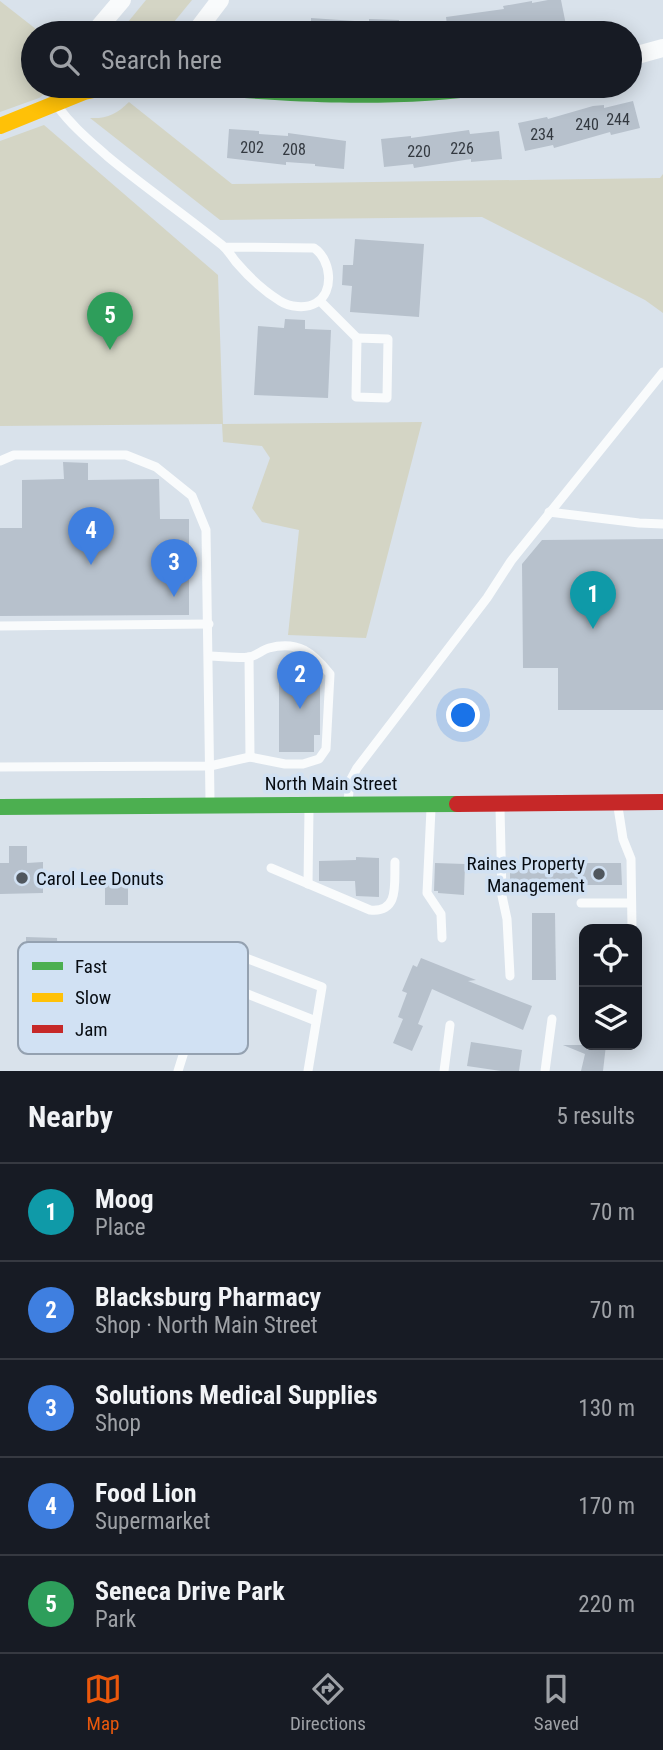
<!DOCTYPE html>
<meta charset="utf-8">
<style>
:root{--surface:#171b24;--page:#20242c;--text:#f1f3f6;--muted:#9ea1a6;--line:#363941;--accent:#ea580c}
body{margin:0;font-family:"Roboto Condensed",sans-serif;background:var(--page);color:var(--text)}
.controls{position:absolute;right:21px;bottom:21px;display:grid;overflow:hidden;border-radius:14px;box-shadow:0 4px 18px #0003}
.controls button{width:63px;height:63px;display:grid;place-items:center;padding:0;border:0;border-bottom:2px solid var(--line);background:var(--surface);color:var(--text);font:35px sans-serif}
.you{position:absolute;left:464px;top:716px;width:24px;height:24px;margin:-18px;border:5px solid #fff;border-radius:50%;background:#1a73e8;box-shadow:0 0 0 10px #1a73e833}
.badge{display:grid;place-items:center;width:46px;height:46px;border-radius:50%;background:var(--accent);color:#fff;font-size:23px;font-weight:700}
.pin{position:absolute;translate:-50% -58px;filter:drop-shadow(0 2px 4px #0008)}
.pin::after{content:'';position:absolute;top:37px;width:24px;height:21px;background:inherit;clip-path:polygon(0 0,100% 0,50% 100%)}
.list{margin:0;padding:0;list-style:none}
h2{display:flex;justify-content:space-between;align-items:center;height:91px;margin:0;padding:0 28px;font-size:30px}
h2 small{font-size:23px;font-weight:400;color:var(--muted)}
.list li{display:grid;grid-template-columns:46px 1fr auto;gap:21px;align-items:center;box-sizing:border-box;height:98px;padding:0 28px;border-top:2px solid var(--line)}
.list b{display:block;font-size:26px;white-space:nowrap}
.list p{margin:0;font-size:23px;white-space:nowrap;color:var(--muted)}
.list em{font-size:23px;font-style:normal;color:var(--muted)}
.icon{flex:none;width:38px;height:38px;fill:none;stroke:currentColor;stroke-width:2;stroke-linecap:round;stroke-linejoin:round}
.map{position:relative;flex:none;width:663px;height:1071px;overflow:hidden}
.search{position:absolute;background:var(--surface);box-shadow:0 4px 18px #0003;left:21px;right:21px;top:21px;height:77px;display:flex;align-items:center;gap:18px;box-sizing:border-box;padding:0 24px;border-radius:38px;color:var(--muted);font-size:26px}
.sheet{height:581px;background:var(--surface)}
nav{display:flex;justify-content:space-around;align-items:center;box-sizing:border-box;height:98px;border-top:2px solid var(--line);background:var(--surface);font-size:19px;color:var(--muted)}
nav a{display:grid;justify-items:center;gap:4px}
nav .on{color:var(--accent)}
.map>svg:first-child{display:block}
.green{fill:#d4d5c5}
.building{fill:#b7c1cc}
.lines{fill:none;stroke-linecap:round;stroke-linejoin:round}
.lane{stroke:#f9fbfc;stroke-width:9}
.street{stroke:#f9fbfc;stroke-width:18}
.fast{stroke:#4caf50;stroke-width:16}
.slow{stroke:#ffc107;stroke-width:16}
.jam{stroke:#c62828;stroke-width:16}
.poi-dot{fill:#50575e;stroke:#d1e1f3;stroke-width:2.5}
.labels{text-anchor:middle;stroke-width:7;stroke-linejoin:round;paint-order:stroke}
.number-label{font-size:16px;fill:#333940}
.street-label{font-size:19px;fill:#070c12;stroke:#d1e1f3}
.poi-label{font-size:19px;fill:#070c12;stroke:#d1e1f3;text-anchor:end}
.key{fill:#d1e1f3;stroke:#94a1b0;stroke-width:2}
.key-label{font-size:19px;fill:#070c12}
</style>
<div class="map">
<svg width="663" height="1071" viewBox="0 0 663 1071">
<rect width="100%" height="100%" fill="#d9e2eb"/>
<!-- green -->
<g class="green">
<path d="M146,0H192L165,33H119Z"/>
<path d="M0,1L41,33H33V86H55L39,98L0,112Z"/>
<path d="M129,102L232,184L660,178L663,174V313L645,300L482,217L220,220L90,118C106,119 117,114 129,102Z"/>
<path d="M44,125L218,275L223,424L422,422L366,638L288,635L299,530L262,522L252,508L270,458L262,446L223,442L222,424L0,426V141Z"/>
</g>
<!-- building -->
<g class="building">
<path d="M548,0H561L566,25L513,33H448L446,17L504,9L503,6L532,1V3Z"/>
<path d="M311,18L369,22V19L399,20L398,33H311Z"/>
<path d="M633,101L640,128L611,135L610,132L554,148L553,145L525,151L518,123L547,117L548,119L593,106L604,105V108Z"/>
<path d="M229,129L259,131V134L288,136V133L346,141L344,169L315,166V164L286,162V165L227,158Z"/>
<path d="M469,130L470,134L499,131L502,159L471,162V159L414,168L413,164L384,167L381,139L411,136V138Z"/>
<path d="M355,239L424,244L419,317L350,312L352,286L342,285L343,265H353Z"/>
<path d="M285,319L305,320V329L331,330L328,398L254,395L258,326L284,328Z"/>
<path d="M63,462L88,463V480L159,479L160,519H189V615L0,616V528H22V480L64,479Z"/>
<path d="M663,539V710H558V668H523L522,564L542,540Z"/>
<path d="M279,668H314V683H320V735H314V752H279Z"/>
<path d="M9,846H27V863L43,862V893L0,894V863H9Z"/>
<path d="M356,857L379,858V897L356,896L355,881H319V861L356,860Z"/>
<path d="M435,863L465,864L464,895L438,893V891H434Z"/>
<path d="M555,863H621L622,885H550L542,887V892H529L528,887H510V864Z"/>
<path d="M128,880V905H105V881Z"/>
<path d="M532,913H555L556,980H532Z"/>
<path d="M26,937L57,938L58,962H55V973H42V962H31L30,952H26Z"/>
<path d="M421,958L476,980L468,981L532,1006L523,1030L432,989L418,1024L423,1026L412,1051L393,1043L403,1019L398,1017L407,993L402,991L413,965L417,967Z"/>
<path d="M471,1042L522,1050L519,1071H501L467,1066Z"/>
<path d="M563,1045H606L603,1071H581L585,1054Z"/>
</g>
<g class="lines">
<!-- lane -->
<g class="lane">
<path d="M58,107C72,126 89,140 107,156C144,187 184,214 222,245C228,250 231,256 236,262C248,276 264,291 280,301C289,307 306,309 316,303C335,292 331,259 314,248L225,247"/>
<path d="M320,301L357,338"/>
<path d="M357,338L388,339L387,398L356,397Z"/>
<path d="M0,461L14,455H126L156,467L192,496L206,530L210,800"/>
<path d="M549,512L639,523L663,524"/>
<path d="M0,626L209,624"/>
<path d="M249,657L250,757"/>
<path d="M0,767L210,766L250,757L285,764H303L319,759L326,749L330,674C313,653 298,640 269,648C262,650 256,656 249,657C237,659 221,656 209,656"/>
<path d="M348,802L350,781L357,768L487,598L511,561L663,372"/>
<path d="M618,807L623,839L631,859L632,929"/>
<path d="M500,808L502,896L507,919L510,976"/>
<path d="M431,809L427,893L441,914L442,938"/>
<path d="M271,868L370,910C400,913 394,883 395,862"/>
<path d="M308,884L309,809"/>
<path d="M581,903H631"/>
<path d="M207,978L316,1021"/>
<path d="M178,1071L217,947L322,987L308,1071"/>
<path d="M444,1071L450,1025"/>
<path d="M545,1071L552,1019"/>
</g>
<!-- street -->
<g class="street">
<path d="M94,33L122,0"/>
<path d="M195,33L220,0"/>
<path d="M630,57L663,48"/>
</g>
<!-- fast -->
<g class="fast">
<path d="M190,86C291,94 390,101 490,86"/>
<path d="M0,807L457,804"/>
</g>
<!-- slow -->
<path class="slow" d="M0,126L84,92L113,86"/>
<!-- jam -->
<path class="jam" d="M457,804L663,802"/>
</g>
<!-- markers -->
<g class="poi-dot">
<circle cx="599" cy="874" r="7"/>
<circle cx="22" cy="878" r="7"/>
</g>
<g class="labels">
<!-- number labels -->
<g class="number-label">
<text x="618" y="125">244</text>
<text x="587" y="130">240</text>
<text x="542" y="140">234</text>
<text x="252" y="153">202</text>
<text x="462" y="154">226</text>
<text x="294" y="155">208</text>
<text x="419" y="157">220</text>
</g>
<!-- street labels -->
<g class="street-label">
<text x="331" y="790">North Main Street</text>
</g>
<!-- poi labels -->
<g class="poi-label">
<text x="585" y="870">Raines Property<tspan x="585" dy="22">Management</tspan></text>
<text x="36" y="885" text-anchor="start">Carol Lee Donuts</text>
</g>
</g>
<!-- legend -->
<rect x="18" y="942" width="230" height="112" rx="10" class="key"/>
<rect x="32" y="962" width="31" height="8" fill="#4caf50"/>
<rect x="32" y="993" width="31" height="9" fill="#ffc107"/>
<rect x="32" y="1025" width="31" height="8" fill="#c62828"/>
<g class="key-label">
<text x="75" y="973">Fast</text>
<text x="75" y="1004">Slow</text>
<text x="75" y="1036">Jam</text>
</g>
</svg>
<div class="controls">
<button><svg class="icon" aria-label="locate" viewBox="0 0 24 24"><circle cx="12" cy="12" r="6"/><path d="M12 2v4M12 18v4M2 12h4M18 12h4"/></svg></button>
<button><svg class="icon" aria-label="layers" viewBox="0 0 24 24"><path d="M12 4l9 5-9 5-9-5zM3 14l9 5 9-5"/></svg></button>
</div>
<div class="you"></div>
<div class="pin badge" style="left:593px;top:629px;background:#0f9aa8">1</div>
<div class="pin badge" style="left:300px;top:709px;background:#3f7fe0">2</div>
<div class="pin badge" style="left:174px;top:597px;background:#3f7fe0">3</div>
<div class="pin badge" style="left:91px;top:565px;background:#3f7fe0">4</div>
<div class="pin badge" style="left:110px;top:350px;background:#2e9e5b">5</div>
<div class="search"><svg class="icon" aria-label="search" viewBox="0 0 24 24"><circle cx="10" cy="10" r="6"/><path d="M15 15l6 6"/></svg>Search here</div>
</div>
<section class="sheet">
<h2>Nearby<small>5 results</small></h2>
<ul class="list">
<li><span class="badge" style="background:#0f9aa8">1</span><div><b>Moog</b><p>Place</p></div><em>70 m</em></li>
<li><span class="badge" style="background:#3f7fe0">2</span><div><b>Blacksburg Pharmacy</b><p>Shop · North Main Street</p></div><em>70 m</em></li>
<li><span class="badge" style="background:#3f7fe0">3</span><div><b>Solutions Medical Supplies</b><p>Shop</p></div><em>130 m</em></li>
<li><span class="badge" style="background:#3f7fe0">4</span><div><b>Food Lion</b><p>Supermarket</p></div><em>170 m</em></li>
<li><span class="badge" style="background:#2e9e5b">5</span><div><b>Seneca Drive Park</b><p>Park</p></div><em>220 m</em></li>
</ul>
</section>
<nav>
<a class="on"><svg class="icon" aria-label="map" viewBox="0 0 24 24"><path d="M3 6l6-2 6 2 6-2v14l-6 2-6-2-6 2zM9 4v14M15 6v14"/></svg>Map</a>
<a><svg class="icon" aria-label="directions" viewBox="0 0 24 24"><path d="M12 3l9 9-9 9-9-9zM9 14v-3h6M13 9l2 2-2 2"/></svg>Directions</a>
<a><svg class="icon" aria-label="saved" viewBox="0 0 24 24"><path d="M7 4h10v16l-5-4-5 4z"/></svg>Saved</a>
</nav>
